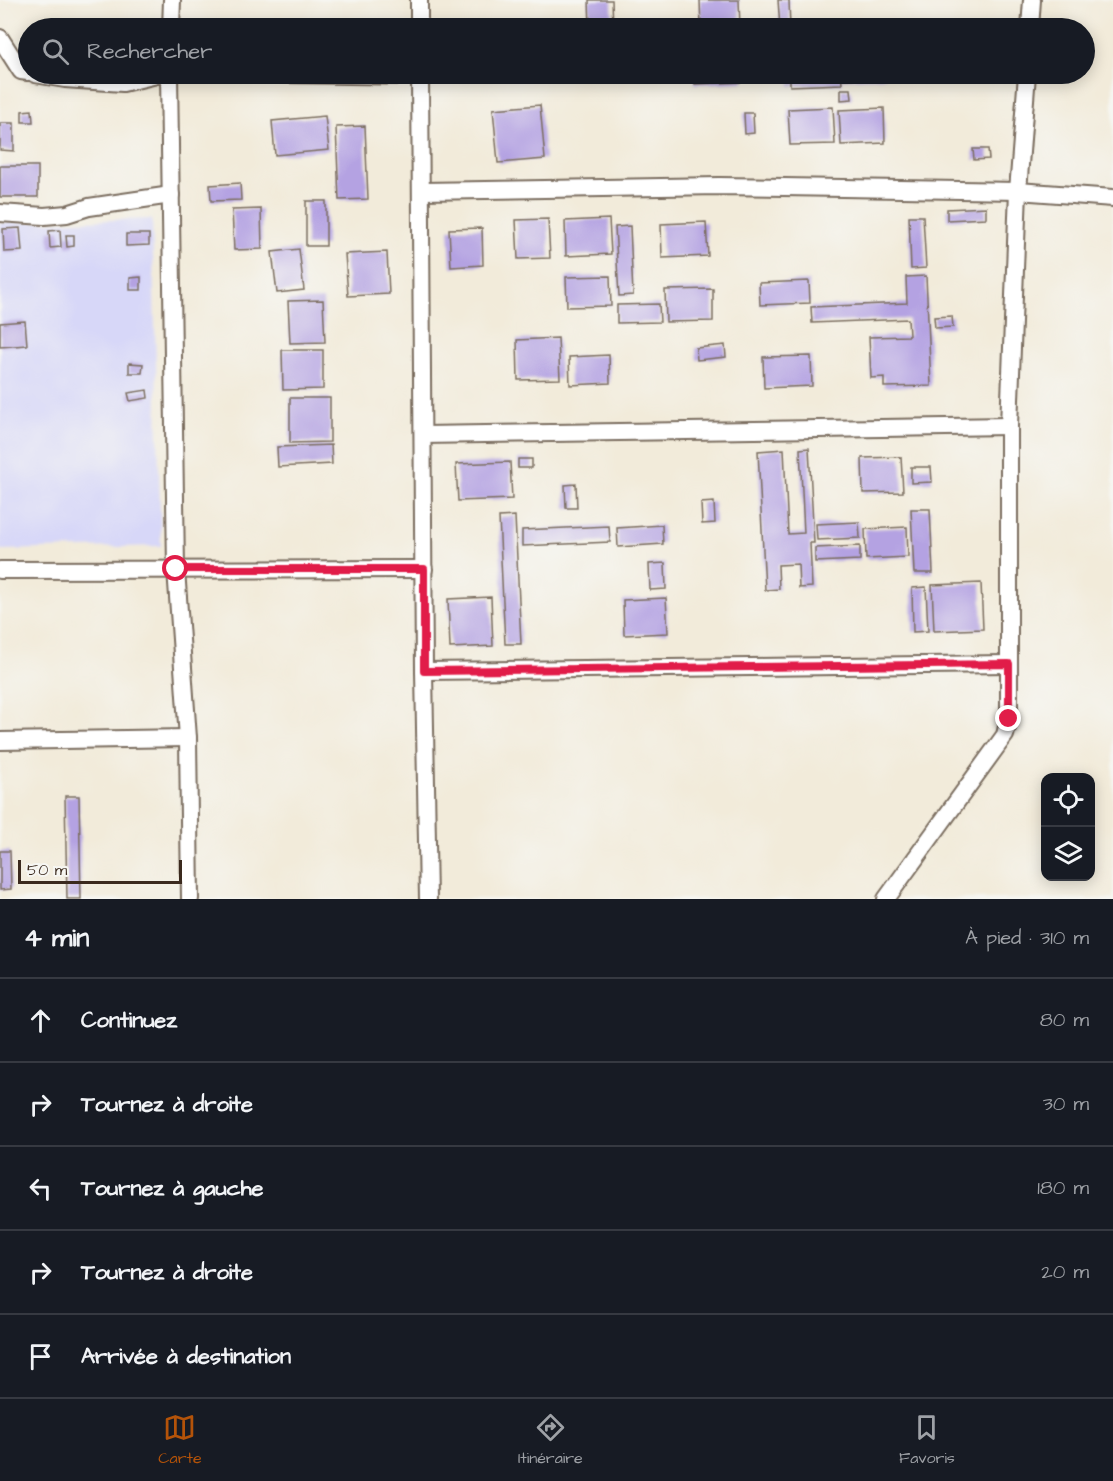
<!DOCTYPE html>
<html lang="fr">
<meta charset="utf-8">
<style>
:root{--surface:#171b24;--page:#20242c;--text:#f1f3f6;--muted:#9ea1a6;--line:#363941;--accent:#b45309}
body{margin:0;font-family:"Architects Daughter",sans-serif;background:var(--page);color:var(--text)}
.controls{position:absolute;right:18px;bottom:18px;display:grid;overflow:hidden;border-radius:12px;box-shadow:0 3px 15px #0003}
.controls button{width:54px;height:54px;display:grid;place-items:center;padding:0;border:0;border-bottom:2px solid var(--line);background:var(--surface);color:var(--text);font:30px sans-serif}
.scale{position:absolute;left:18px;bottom:15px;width:164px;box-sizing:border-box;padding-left:6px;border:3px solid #3b2a1e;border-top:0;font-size:16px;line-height:21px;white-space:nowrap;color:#3b2a1e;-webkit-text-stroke:4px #f6f6f2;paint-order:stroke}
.stop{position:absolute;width:18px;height:18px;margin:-14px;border:4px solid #e11d48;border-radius:50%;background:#fff}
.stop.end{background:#e11d48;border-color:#fff;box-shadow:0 2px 6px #0008}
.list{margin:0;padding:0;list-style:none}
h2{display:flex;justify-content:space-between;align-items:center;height:78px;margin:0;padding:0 24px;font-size:26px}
h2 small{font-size:20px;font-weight:400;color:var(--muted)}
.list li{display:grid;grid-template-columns:39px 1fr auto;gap:18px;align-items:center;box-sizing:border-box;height:84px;padding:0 24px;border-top:2px solid var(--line)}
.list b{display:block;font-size:22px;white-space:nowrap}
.list em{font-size:20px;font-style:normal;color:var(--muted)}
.icon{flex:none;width:33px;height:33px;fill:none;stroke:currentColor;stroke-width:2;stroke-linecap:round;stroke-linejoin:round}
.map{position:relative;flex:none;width:1113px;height:899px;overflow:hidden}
.search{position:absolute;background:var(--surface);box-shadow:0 3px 15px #0003;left:18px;right:18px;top:18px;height:66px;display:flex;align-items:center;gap:15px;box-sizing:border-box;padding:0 21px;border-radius:33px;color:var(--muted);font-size:22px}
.sheet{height:498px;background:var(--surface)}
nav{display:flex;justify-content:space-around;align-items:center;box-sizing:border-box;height:84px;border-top:2px solid var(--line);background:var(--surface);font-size:16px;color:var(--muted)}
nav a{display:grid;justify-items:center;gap:3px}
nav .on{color:var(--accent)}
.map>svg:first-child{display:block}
.built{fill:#d7d7f8}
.building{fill:#b4a2e2}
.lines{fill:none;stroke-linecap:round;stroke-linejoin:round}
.minor-casing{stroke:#7b6e60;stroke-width:20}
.minor{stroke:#fff;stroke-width:16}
.route{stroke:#e11d48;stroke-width:8}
</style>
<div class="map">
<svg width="1113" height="899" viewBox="0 0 1113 899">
<rect width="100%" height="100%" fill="#f6f6f2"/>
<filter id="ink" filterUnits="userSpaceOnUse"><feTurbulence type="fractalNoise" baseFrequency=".0167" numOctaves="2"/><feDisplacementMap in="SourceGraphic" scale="12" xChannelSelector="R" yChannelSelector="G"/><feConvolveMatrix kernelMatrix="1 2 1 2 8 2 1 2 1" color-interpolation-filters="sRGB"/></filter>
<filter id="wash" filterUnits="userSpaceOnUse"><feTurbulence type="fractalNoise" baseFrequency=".008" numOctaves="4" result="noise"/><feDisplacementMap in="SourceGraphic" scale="24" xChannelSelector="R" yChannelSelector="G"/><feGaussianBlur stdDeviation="1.35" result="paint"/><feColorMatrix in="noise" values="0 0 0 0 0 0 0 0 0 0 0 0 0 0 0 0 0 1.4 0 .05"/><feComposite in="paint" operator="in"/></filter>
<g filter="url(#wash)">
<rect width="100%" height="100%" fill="#f2ebda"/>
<!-- built -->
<path class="built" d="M152,219L161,546L0,550V223Z"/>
<g id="blocks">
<!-- building -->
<g class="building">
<path d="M589,0H612L613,28H590Z"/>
<path d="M700,0H739L740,28H701Z"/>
<path d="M778,0H789L790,28H780Z"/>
<path d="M695,74H744V82L695,84Z"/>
<path d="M790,74H841L842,84L790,86Z"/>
<path d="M843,74H886V77L843,79Z"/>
<path d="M841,89H851L852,99L841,100Z"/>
<path d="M540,105L545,159L498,163L493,109Z"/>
<path d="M833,107L835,144L790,145L788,109Z"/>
<path d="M884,108L885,143L841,145L839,110Z"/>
<path d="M32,110L33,122H22V111Z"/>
<path d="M744,113H753L754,133L745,134Z"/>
<path d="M325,116L329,150L275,155L272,121Z"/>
<path d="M0,123H14V151L0,150Z"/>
<path d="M365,126L368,199L339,200L336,127Z"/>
<path d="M973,149H988L989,159L974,160Z"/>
<rect x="0" y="166" width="38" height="31"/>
<path d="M240,183L241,200L211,201L210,185Z"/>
<rect x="306" y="201" width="20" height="45"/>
<path d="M986,207V218L947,220V209Z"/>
<path d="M261,209L262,249L234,250L232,210Z"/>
<path d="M909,216H923L926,268L911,269Z"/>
<path d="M548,219L550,258L518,259L516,220Z"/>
<path d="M609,219L611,254L566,256L565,221Z"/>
<path d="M706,222L708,256L662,258L661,224Z"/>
<path d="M630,226L633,295L619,296L615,227Z"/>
<path d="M20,228L22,251L4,252L3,229Z"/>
<path d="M482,228L483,265L451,267L449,229Z"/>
<path d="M60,230L61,247L50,248L49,231Z"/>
<path d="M126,234H149V245L126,246Z"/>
<path d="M66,235H74V246L67,247Z"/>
<path d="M299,249L304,290L277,293L272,252Z"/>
<path d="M387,252L389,294L348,296L345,254Z"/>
<path d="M610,276L611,306L567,307L566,277Z"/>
<path d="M926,276L931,386L884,387V377L871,378L869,337L909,336L908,319L812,323L811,307L907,303L906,277Z"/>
<path d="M141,277V290H130V278Z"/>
<path d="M809,281L810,303L760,305L759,283Z"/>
<path d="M713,289V321L666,322L665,290Z"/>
<path d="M323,300L325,342L290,343L288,301Z"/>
<path d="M659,304L660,322L617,323V305Z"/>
<path d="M952,316L953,327L935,328L934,317Z"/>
<path d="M25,321L27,345L0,347V323Z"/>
<path d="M558,338L560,379L518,380L517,340Z"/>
<path d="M725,345L726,357L697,360L696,348Z"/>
<path d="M282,350H323V389L283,390Z"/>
<path d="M609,355L610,383L570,385L569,357Z"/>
<path d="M811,356L812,386L764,388L763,357Z"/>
<path d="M129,363L143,364L142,373H129Z"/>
<path d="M147,390L148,398L130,401L128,393Z"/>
<path d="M290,398H330V442L290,443Z"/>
<path d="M331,445L332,464L278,467L277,447Z"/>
<path d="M809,448L814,543H810L812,587L799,588L798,564L778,565L779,589L765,590L758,451L784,449L788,534L804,533L800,449Z"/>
<path d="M901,457L903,492L863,493L862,458Z"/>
<rect x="518" y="459" width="14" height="9"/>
<path d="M510,462L512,499L458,501L456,464Z"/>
<path d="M911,467H931L932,482L911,483Z"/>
<path d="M576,484L577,508H566L565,485Z"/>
<path d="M714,502L715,523L702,524L701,503Z"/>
<path d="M911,509H930L933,573H914Z"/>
<path d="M515,516L521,644H505L499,517Z"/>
<path d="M859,522L860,538L817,540L816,524Z"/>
<path d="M662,525L663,544L618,547L617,528Z"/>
<path d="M609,526L610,542L522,546V530Z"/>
<path d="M907,527L908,557L866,559L865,529Z"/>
<path d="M860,546V560L815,562V548Z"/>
<path d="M665,563L666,589L650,590L649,564Z"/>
<path d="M981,583L983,629L934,631L932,585Z"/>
<path d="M926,587L928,631L913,632L912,588Z"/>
<path d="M491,597L493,646L450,648L448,599Z"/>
<path d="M666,598L668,633L624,635L623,600Z"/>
<path d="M65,796H79L81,899H67Z"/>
<path d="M0,851H10L11,889L0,890Z"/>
</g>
</g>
</g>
<g filter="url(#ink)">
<use href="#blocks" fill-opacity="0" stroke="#7b6e60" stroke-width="1.5"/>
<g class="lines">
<!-- minor casing -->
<g class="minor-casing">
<g id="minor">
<path d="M419,0V28"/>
<path d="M171,28L172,0"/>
<path d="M1030,28L1032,0"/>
<path d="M0,38L21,71L28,72"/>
<path d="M35,74L65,79L123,83L161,74"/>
<path d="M169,74L176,569L188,738L190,899"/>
<path d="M279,74L420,76"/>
<path d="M420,74L424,671L428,899"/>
<path d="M422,191L719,186L1018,191L1113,198"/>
<path d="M0,213L44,216L67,214L89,207L171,195"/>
<path d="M423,435L1009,426"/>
<path d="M0,570L424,569"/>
<path d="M424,671L1009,664"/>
<path d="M0,741L188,738"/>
<path d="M886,899L1005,735L1009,719V426L1018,191L1027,74"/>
</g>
</g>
<!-- minor -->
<use href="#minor" class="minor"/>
</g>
</g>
<g class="lines" filter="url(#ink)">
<!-- route -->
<path class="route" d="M176,569H424V671L1009,664V719"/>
</g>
</svg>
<div class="controls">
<button><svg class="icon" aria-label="locate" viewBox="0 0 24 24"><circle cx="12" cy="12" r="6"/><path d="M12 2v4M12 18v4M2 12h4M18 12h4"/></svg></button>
<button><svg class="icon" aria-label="layers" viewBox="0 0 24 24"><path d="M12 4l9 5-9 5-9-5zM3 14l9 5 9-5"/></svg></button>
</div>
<div class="scale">50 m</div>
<div class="stop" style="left:176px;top:569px"></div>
<div class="stop end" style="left:1009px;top:719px"></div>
<div class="search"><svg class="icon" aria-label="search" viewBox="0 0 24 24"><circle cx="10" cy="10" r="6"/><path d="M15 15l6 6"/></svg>Rechercher</div>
</div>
<section class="sheet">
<h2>4 min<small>À pied · 310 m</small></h2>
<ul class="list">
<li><svg class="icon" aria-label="ahead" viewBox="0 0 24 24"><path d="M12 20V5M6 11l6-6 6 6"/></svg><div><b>Continuez</b></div><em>80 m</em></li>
<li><svg class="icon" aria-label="right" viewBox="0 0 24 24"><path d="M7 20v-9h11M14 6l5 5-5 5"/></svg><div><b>Tournez à droite</b></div><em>30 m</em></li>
<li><svg class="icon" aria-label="left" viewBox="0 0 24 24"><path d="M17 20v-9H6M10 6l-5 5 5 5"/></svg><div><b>Tournez à gauche</b></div><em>180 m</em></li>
<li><svg class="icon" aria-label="right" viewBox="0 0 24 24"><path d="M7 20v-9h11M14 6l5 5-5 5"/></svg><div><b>Tournez à droite</b></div><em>20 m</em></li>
<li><svg class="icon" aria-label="arrive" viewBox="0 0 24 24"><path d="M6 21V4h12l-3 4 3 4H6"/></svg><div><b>Arrivée à destination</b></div></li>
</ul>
</section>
<nav>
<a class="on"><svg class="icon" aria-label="map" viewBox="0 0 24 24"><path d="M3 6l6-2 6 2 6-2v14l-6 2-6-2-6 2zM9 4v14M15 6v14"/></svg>Carte</a>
<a><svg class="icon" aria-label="directions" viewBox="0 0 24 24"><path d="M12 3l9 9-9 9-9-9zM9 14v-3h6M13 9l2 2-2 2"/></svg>Itinéraire</a>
<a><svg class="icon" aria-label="saved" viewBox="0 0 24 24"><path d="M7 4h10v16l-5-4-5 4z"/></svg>Favoris</a>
</nav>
